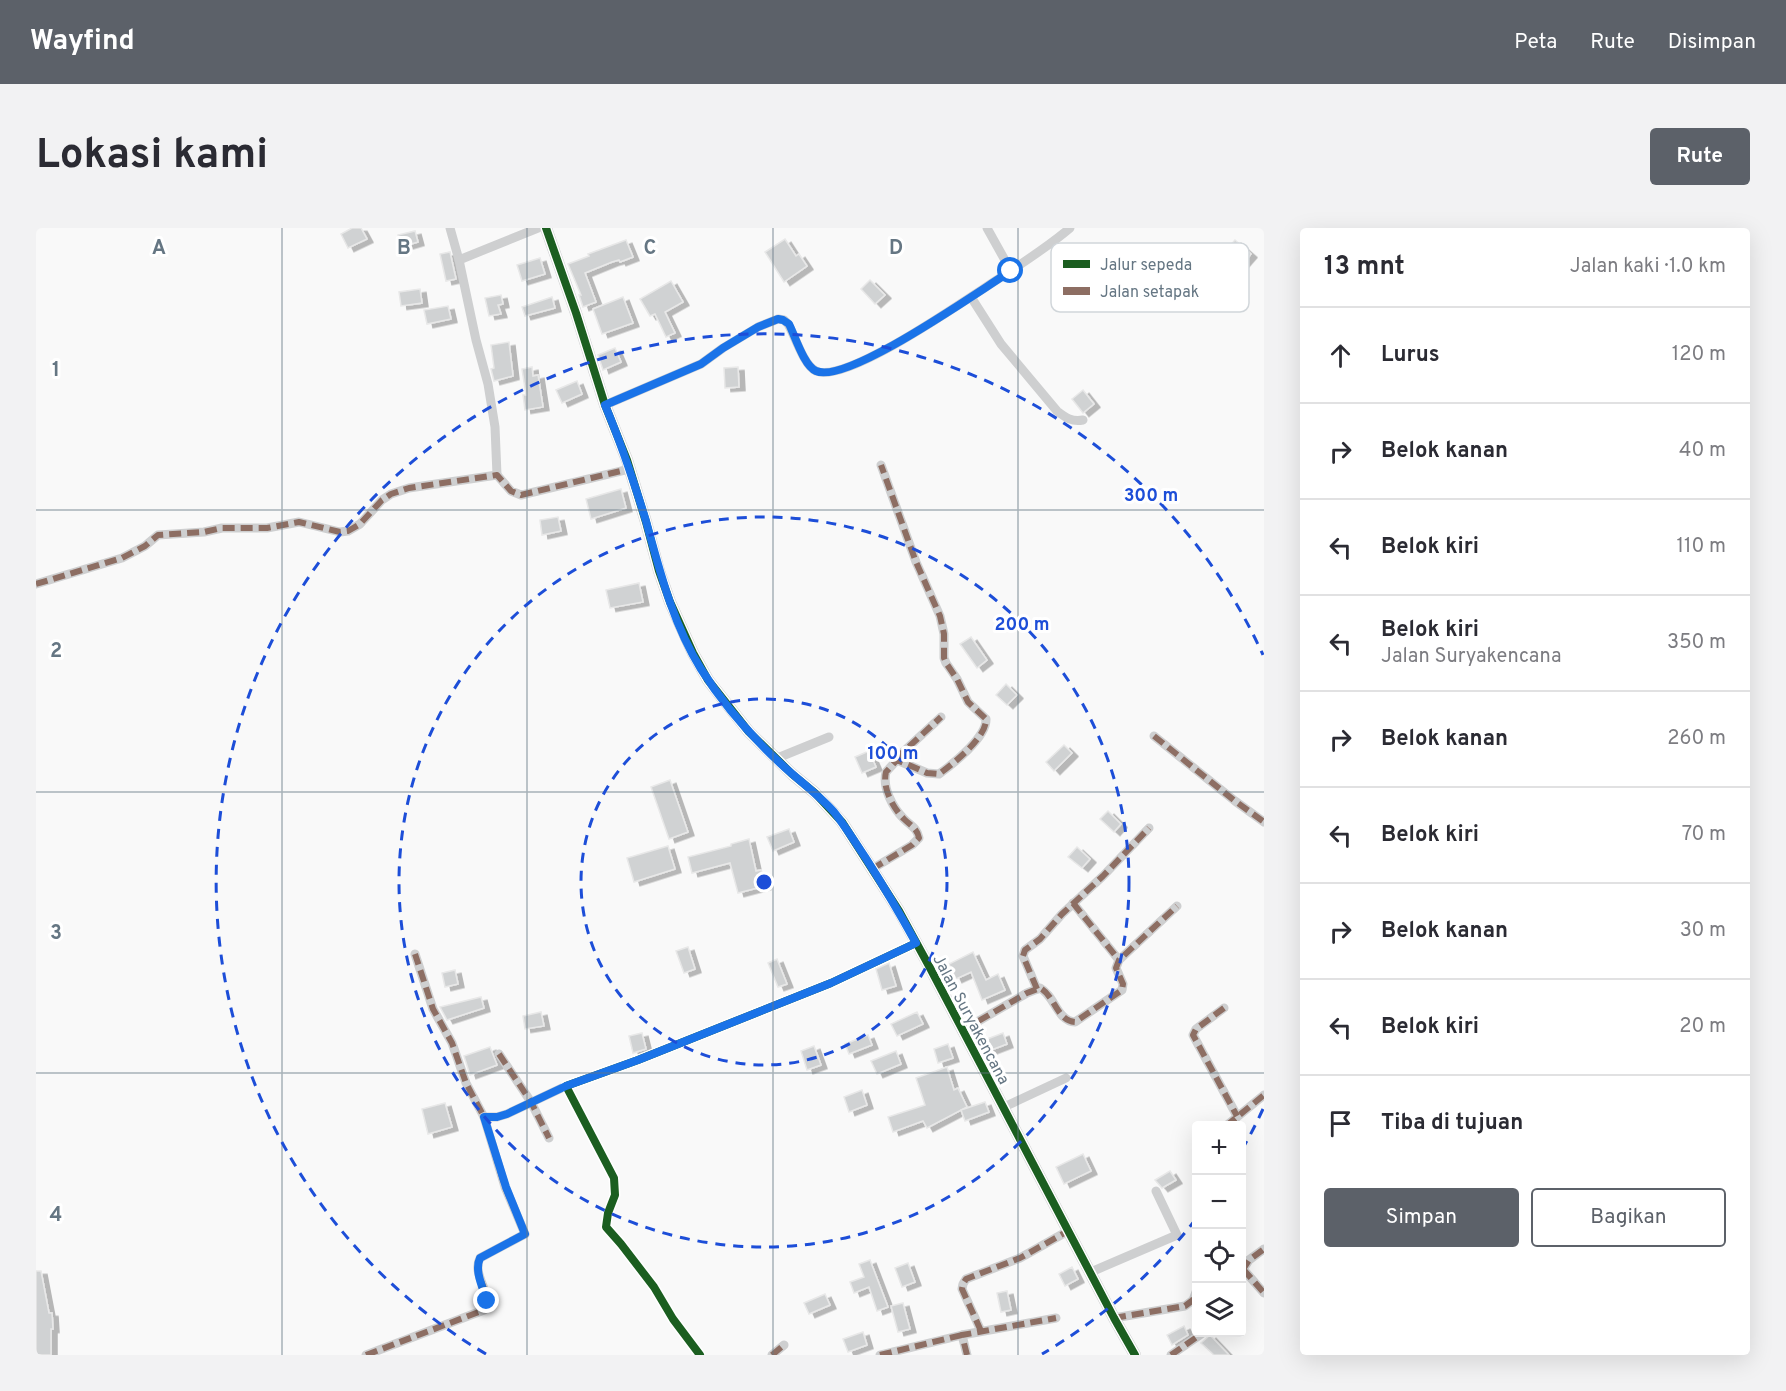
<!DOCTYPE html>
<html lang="id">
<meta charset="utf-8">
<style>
:root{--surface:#fff;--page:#f2f2f3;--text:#2b2b33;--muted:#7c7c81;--line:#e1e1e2;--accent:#5c6169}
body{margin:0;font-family:Overpass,sans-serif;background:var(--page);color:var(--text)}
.controls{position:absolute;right:18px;bottom:18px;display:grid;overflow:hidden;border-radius:6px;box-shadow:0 6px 24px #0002}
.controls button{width:54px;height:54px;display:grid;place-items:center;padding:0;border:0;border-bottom:2px solid var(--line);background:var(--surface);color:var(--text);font:30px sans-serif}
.stop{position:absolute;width:18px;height:18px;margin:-14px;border:4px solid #1a73e8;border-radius:50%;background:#fff}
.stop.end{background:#1a73e8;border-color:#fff;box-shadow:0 2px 6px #0008}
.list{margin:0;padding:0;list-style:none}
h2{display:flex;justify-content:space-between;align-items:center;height:78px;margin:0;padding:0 24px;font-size:26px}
h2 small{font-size:20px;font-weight:400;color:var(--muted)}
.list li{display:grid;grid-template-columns:39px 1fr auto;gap:18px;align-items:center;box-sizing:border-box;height:96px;padding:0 24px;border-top:2px solid var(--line)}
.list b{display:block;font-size:22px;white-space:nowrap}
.list p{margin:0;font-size:20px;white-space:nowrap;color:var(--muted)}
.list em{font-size:20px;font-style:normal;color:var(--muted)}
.actions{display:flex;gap:12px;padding:18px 24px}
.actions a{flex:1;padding:14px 0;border:2px solid var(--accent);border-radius:6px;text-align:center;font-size:21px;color:var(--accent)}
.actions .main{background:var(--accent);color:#fff}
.icon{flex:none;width:33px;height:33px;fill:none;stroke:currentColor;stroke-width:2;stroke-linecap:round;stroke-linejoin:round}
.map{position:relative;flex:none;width:1228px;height:1127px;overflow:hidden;border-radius:6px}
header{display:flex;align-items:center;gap:36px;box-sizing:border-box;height:84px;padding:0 30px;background:var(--accent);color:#fff}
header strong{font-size:28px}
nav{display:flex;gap:33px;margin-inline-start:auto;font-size:21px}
.intro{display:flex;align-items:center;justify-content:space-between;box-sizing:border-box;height:144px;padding:0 36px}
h1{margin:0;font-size:42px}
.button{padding:15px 27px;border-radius:6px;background:var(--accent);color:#fff;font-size:21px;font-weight:700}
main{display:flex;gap:36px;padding:0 36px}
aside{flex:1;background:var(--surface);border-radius:6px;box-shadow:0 6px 24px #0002}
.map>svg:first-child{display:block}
.building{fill:#d0d2d3;stroke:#e8e8e8;stroke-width:1.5;filter:url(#shadow)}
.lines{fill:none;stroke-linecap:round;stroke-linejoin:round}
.minor{stroke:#cecfd0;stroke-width:9}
.tertiary{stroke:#cecfd0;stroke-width:12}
.quiet{stroke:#8d6e63;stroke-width:6;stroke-dasharray:12 6;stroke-linecap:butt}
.cycleway-casing{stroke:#fff;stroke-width:11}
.cycleway{stroke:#1b5e20;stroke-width:8}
.route{stroke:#1a73e8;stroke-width:8}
.grid{fill:none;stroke:#657683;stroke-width:1.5;stroke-opacity:0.55}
.ring{fill:none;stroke:#1d4ed8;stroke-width:3;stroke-dasharray:10 8}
.labels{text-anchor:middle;stroke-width:6;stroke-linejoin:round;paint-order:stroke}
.street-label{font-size:16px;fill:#657683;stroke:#fff}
.key{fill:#fff;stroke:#d1d6da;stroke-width:1.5}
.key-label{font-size:16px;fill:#657683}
.grid-label{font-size:20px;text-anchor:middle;font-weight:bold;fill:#657683;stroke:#fff;stroke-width:6;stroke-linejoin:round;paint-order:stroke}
.centre{fill:#1d4ed8;stroke:#fff;stroke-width:3}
.ring-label{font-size:18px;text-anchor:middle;font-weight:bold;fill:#1d4ed8;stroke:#fff;stroke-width:6;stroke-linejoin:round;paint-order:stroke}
</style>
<header>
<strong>Wayfind</strong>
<nav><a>Peta</a><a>Rute</a><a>Disimpan</a></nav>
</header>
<div class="intro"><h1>Lokasi kami</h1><a class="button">Rute</a></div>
<main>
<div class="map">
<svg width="1228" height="1127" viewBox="0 0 1228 1127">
<defs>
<filter id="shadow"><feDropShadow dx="6" dy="3.5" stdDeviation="0" flood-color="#0004"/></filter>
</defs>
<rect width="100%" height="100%" fill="#f9f9f9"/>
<!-- building -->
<g class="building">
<path d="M316,0H325L331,11L312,20L305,6Z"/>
<path d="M379,3L382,14L365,19L362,7Z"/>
<path d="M749,11L760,28L763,26L771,38L748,54L729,24Z"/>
<path d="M590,12L597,29L584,34L583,32L576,34L549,45L560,74L547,79L543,67H545L532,36L553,28L552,26Z"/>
<path d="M1199,12L1215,26L1202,41L1186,27Z"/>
<path d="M414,24L420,51L410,53L404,26Z"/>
<path d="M504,30L509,46L486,53L481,37Z"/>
<path d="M834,52L849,67L839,76L825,61Z"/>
<path d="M635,53L647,74L629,84L639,105L630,109L619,86L614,88L604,71Z"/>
<path d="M384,61L386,75L365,78L363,64Z"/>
<path d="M465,67L467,76L462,77L465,86L453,88L449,70Z"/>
<path d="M516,69L519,80L489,88L486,79Z"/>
<path d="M587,69L597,95L566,106L557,81Z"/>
<path d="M412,78L415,91L391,96L388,82Z"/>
<path d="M473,114L477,148L458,153L455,141L458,140L455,117Z"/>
<path d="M579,120L585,134L567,142L562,127Z"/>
<path d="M496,139L497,148L502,147L507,179L489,182L487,167H490L486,141Z"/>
<path d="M702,139L703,159L689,160L688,140Z"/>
<path d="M541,153L546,166L526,175L520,162Z"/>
<path d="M1047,162L1058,176L1047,185L1036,171Z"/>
<path d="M585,261L590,280L555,291L550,271Z"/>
<path d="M522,289L525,303L506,307L504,292Z"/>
<path d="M603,355L607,374L574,380L570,362Z"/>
<path d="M935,409L951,432L941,440L924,416Z"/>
<path d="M970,456L981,467L971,477L960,467Z"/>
<path d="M1028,517L1036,525L1018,543L1010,534Z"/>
<path d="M833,523L840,539L826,545L819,529Z"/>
<path d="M634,552L652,604L633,611L615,559Z"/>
<path d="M1072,583L1085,596L1078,604L1064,591Z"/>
<path d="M753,601L758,614L737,623L731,609Z"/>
<path d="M713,611L720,643L725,642L729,658L702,665L694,635L656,645L652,629L695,618V616Z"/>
<path d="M632,618L639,641L598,654L591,630Z"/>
<path d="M1041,619L1054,631L1046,640L1032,629Z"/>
<path d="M652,719L659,741L648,745L640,723Z"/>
<path d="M937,724L950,752L962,746L969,762L946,772L935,744L920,751L913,736Z"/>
<path d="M741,731L751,756L742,759L732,735Z"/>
<path d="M853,735L860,758L846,762L840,741Z"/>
<path d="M419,742L422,756L409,759L406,745Z"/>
<path d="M445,769L448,780L411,792L404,779Z"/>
<path d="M505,784L508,798L489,801L487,788Z"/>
<path d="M881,784L887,796L861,808L855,796Z"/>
<path d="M606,805L610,821L597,825L593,808Z"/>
<path d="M967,805L971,816L950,824L946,813Z"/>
<path d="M832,807L836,817L813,826L809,816Z"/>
<path d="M912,816L917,830L902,835L898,821Z"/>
<path d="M778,818L785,837L771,842L765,823Z"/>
<path d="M454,819L461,837L434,847L428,828Z"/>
<path d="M860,823L865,836L841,846L835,833Z"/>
<path d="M911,839L918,862L922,860L931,879L891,900L887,893L857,904L852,889L889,877L880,850Z"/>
<path d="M826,862L831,877L813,884L808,869Z"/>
<path d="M949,874L953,884L929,893L925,882Z"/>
<path d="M409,875L416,899L392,906L386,881Z"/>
<path d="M1047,926L1055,943L1028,956L1020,939Z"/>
<path d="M1134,943L1140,952L1126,960L1119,952Z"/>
<path d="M834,1032L852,1079L841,1083L833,1059L818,1065L814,1054L828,1049L823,1036Z"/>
<path d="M872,1035L879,1054L866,1059L859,1040Z"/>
<path d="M1036,1039L1042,1051L1029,1058L1023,1046Z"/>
<path d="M0,1043H5L13,1085H16L17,1101H15V1127H0Z"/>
<path d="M971,1063L975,1082L965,1084L961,1065Z"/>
<path d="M789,1066L794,1077L773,1086L768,1075Z"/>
<path d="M867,1075L874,1101L862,1104L855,1078Z"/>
<path d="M1148,1098L1152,1107L1136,1117L1131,1107Z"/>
<path d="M827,1104L831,1117L812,1124L807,1111Z"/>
<path d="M1174,1107L1193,1127H1178L1165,1115Z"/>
</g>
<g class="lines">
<!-- minor -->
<g class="minor">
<path d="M414,0L423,32L440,112L452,156L459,199L461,247"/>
<path d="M951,0L975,43"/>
<path d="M423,32L502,0"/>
<path d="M935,69L965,116L1021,183C1030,190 1036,194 1047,192"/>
<path d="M569,177L665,136L687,120L722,99L742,91L748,92L752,96C759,108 768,138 780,143C809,156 920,78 947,61C977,41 1007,23 1034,0"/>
<path d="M0,356L86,330L109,318L122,307L168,304L186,300H231L263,294L304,304L312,303L324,296L346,272L355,266L373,260L461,247L475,263L485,267L593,241"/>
<path d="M1118,508L1199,573L1228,594"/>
<path d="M739,531L793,509"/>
<path d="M861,532L866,525L905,489"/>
<path d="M836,641L876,617L883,610C881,600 875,598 868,591C857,580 846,560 850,544L861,532L891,545L903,546C917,536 951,509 950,491L932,474L921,451L910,435L908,430V406L904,388L880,334L845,237"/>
<path d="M1037,675L1083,732"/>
<path d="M1001,761L987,728L989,722L1004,711L1026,686L1067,648L1113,600"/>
<path d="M1188,780L1160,801L1157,807L1201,888"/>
<path d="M927,802L991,765L1004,760C1019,768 1021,793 1039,794L1086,762L1087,756L1080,740L1083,732L1141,678"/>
<path d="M463,826L495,874L513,910"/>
<path d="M968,879L1030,850"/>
<path d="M448,889H461L471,886L530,858"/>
<path d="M1190,898L1228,867"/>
<path d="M1207,1041L1228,1065"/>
<path d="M1206,1043L1213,1032L1228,1021"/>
<path d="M1055,1044L1141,1007L1120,963"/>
<path d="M1078,1090L1149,1078L1157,1072L1160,1064"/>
<path d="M945,1103L926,1061L927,1056L930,1051L984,1030L1032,1003"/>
<path d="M330,1127L448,1082C458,1066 435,1047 444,1030L489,1006L469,959L448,889L430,855L416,815L397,781L379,726"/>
<path d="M664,1127L637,1091L618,1059L585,1016L570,999L572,985L579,967L578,950L530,858L602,832L795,755L880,715"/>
<path d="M736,1127L748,1117"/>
<path d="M844,1127L926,1107"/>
<path d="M931,1127L926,1107L1020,1090"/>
<path d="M1135,1127L1168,1104"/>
</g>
<!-- tertiary -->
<path class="tertiary" d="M510,0L540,85L569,177L591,232L610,294L623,343L634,374L657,425L672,452L713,504L756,546L779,565L806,594L863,683L893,738L1078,1090L1099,1127"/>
<!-- quiet -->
<g class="quiet">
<path d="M0,356L86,330L109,318L122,307L168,304L186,300H231L263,294L304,304L312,303L324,296L346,272L355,266L373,260L461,247L475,263L485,267L593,241"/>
<path d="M1118,508L1199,573L1228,594"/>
<path d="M861,532L866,525L905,489"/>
<path d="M836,641L876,617L883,610C881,600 875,598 868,591C857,580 846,560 850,544L861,532L891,545L903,546C917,536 951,509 950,491L932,474L921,451L910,435L908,430V406L904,388L880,334L845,237"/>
<path d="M1037,675L1083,732"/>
<path d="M1001,761L987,728L989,722L1004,711L1026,686L1067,648L1113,600"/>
<path d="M1188,780L1160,801L1157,807L1201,888"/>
<path d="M927,802L991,765L1004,760C1019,768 1021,793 1039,794L1086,762L1087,756L1080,740L1083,732L1141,678"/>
<path d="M463,826L495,874L513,910"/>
<path d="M448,889H461L471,886L530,858"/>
<path d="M1190,898L1228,867"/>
<path d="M1207,1041L1228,1065"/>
<path d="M1206,1043L1213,1032L1228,1021"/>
<path d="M1078,1090L1149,1078L1157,1072L1160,1064"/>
<path d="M945,1103L926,1061L927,1056L930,1051L984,1030L1032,1003"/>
<path d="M330,1127L448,1082C458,1066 435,1047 444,1030L489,1006L469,959L448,889L430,855L416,815L397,781L379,726"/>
<path d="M736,1127L748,1117"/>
<path d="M844,1127L926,1107"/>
<path d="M931,1127L926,1107L1020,1090"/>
<path d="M1135,1127L1168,1104"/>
</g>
<!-- cycleway casing -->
<g class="cycleway-casing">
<g id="cycleway">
<path d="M510,0L540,85L569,177L591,232L610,294L623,343L634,374L657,425L672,452L713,504L756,546L779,565L806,594L863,683L893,738L1078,1090L1099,1127"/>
<path d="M664,1127L637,1091L618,1059L585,1016L570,999L572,985L579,967L578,950L530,858L602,832L795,755L880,715"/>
</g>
</g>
<!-- cycleway -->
<use href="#cycleway" class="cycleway"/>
</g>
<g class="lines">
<!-- route -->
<path class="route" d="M451,1073C447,1060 438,1043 444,1030L489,1006L470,959L448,889H461L471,886L530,858L602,832L795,755L880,715C864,686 847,657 829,629C819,614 809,598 798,584C782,566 762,552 744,535C714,507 687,476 665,441C637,396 624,344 610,293C598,254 585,215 569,177L665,136L687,120L722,99L742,91L747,92L753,96C759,108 768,138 780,143C811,157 944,62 975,43"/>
</g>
<!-- grid -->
<path class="grid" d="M246,0V1127M491,0V1127M737,0V1127M982,0V1127M0,282H1228M0,564H1228M0,845H1228"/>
<!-- distance rings -->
<g class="ring">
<circle cx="728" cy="654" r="183"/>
<circle cx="728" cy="654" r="365"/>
<path d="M1227 881A548 548 0 0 1 1207 920M1160 991A548 548 0 0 1 1006 1126M450 1126A548 548 0 1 1 1227 427"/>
</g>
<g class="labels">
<!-- street labels -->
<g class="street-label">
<text transform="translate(936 791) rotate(62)" y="6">Jalan Suryakencana</text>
</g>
</g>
<!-- legend -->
<rect x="1015" y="15" width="198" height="69" rx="9" class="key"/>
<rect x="1027" y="32" width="27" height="8" fill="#1b5e20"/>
<rect x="1027" y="59" width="27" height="8" fill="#8d6e63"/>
<g class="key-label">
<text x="1064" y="42">Jalur sepeda</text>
<text x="1064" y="69">Jalan setapak</text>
</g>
<g class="grid-label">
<text x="123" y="26">A</text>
<text x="368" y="26">B</text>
<text x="614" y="26">C</text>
<text x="860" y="26">D</text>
<text x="20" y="148">1</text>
<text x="20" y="429">2</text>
<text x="20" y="711">3</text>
<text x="20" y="993">4</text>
</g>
<circle cx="728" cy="654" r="9" class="centre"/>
<g class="ring-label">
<text x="1115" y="273">300 m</text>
<text x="986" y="402">200 m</text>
<text x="857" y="531">100 m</text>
</g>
</svg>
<div class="controls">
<button>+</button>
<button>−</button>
<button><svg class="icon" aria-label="locate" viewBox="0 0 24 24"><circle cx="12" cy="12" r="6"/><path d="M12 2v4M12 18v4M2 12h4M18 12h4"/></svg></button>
<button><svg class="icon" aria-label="layers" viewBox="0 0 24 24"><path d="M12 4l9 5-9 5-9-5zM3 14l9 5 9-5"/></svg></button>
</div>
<div class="stop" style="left:975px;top:43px"></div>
<div class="stop end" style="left:451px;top:1073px"></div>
</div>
<aside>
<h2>13 mnt<small>Jalan kaki · 1.0 km</small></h2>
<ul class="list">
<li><svg class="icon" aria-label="ahead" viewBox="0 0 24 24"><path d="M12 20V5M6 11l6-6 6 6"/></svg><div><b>Lurus</b></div><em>120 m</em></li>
<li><svg class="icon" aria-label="right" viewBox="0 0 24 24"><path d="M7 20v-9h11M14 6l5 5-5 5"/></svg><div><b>Belok kanan</b></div><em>40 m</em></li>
<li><svg class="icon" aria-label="left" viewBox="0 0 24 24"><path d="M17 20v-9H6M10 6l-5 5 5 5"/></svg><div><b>Belok kiri</b></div><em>110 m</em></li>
<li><svg class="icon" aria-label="left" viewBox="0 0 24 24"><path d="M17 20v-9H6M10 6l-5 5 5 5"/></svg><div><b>Belok kiri</b><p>Jalan Suryakencana</p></div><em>350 m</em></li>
<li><svg class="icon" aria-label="right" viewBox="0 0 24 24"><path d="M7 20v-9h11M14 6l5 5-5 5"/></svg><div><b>Belok kanan</b></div><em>260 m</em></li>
<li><svg class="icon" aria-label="left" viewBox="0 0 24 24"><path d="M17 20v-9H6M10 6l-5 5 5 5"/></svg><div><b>Belok kiri</b></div><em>70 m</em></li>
<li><svg class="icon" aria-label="right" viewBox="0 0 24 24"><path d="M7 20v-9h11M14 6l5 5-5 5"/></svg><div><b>Belok kanan</b></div><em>30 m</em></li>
<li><svg class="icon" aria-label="left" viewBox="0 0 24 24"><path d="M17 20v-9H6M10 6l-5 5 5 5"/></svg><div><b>Belok kiri</b></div><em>20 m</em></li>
<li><svg class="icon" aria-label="arrive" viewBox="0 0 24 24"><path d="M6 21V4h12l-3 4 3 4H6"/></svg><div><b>Tiba di tujuan</b></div></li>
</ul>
<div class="actions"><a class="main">Simpan</a><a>Bagikan</a></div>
</aside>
</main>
